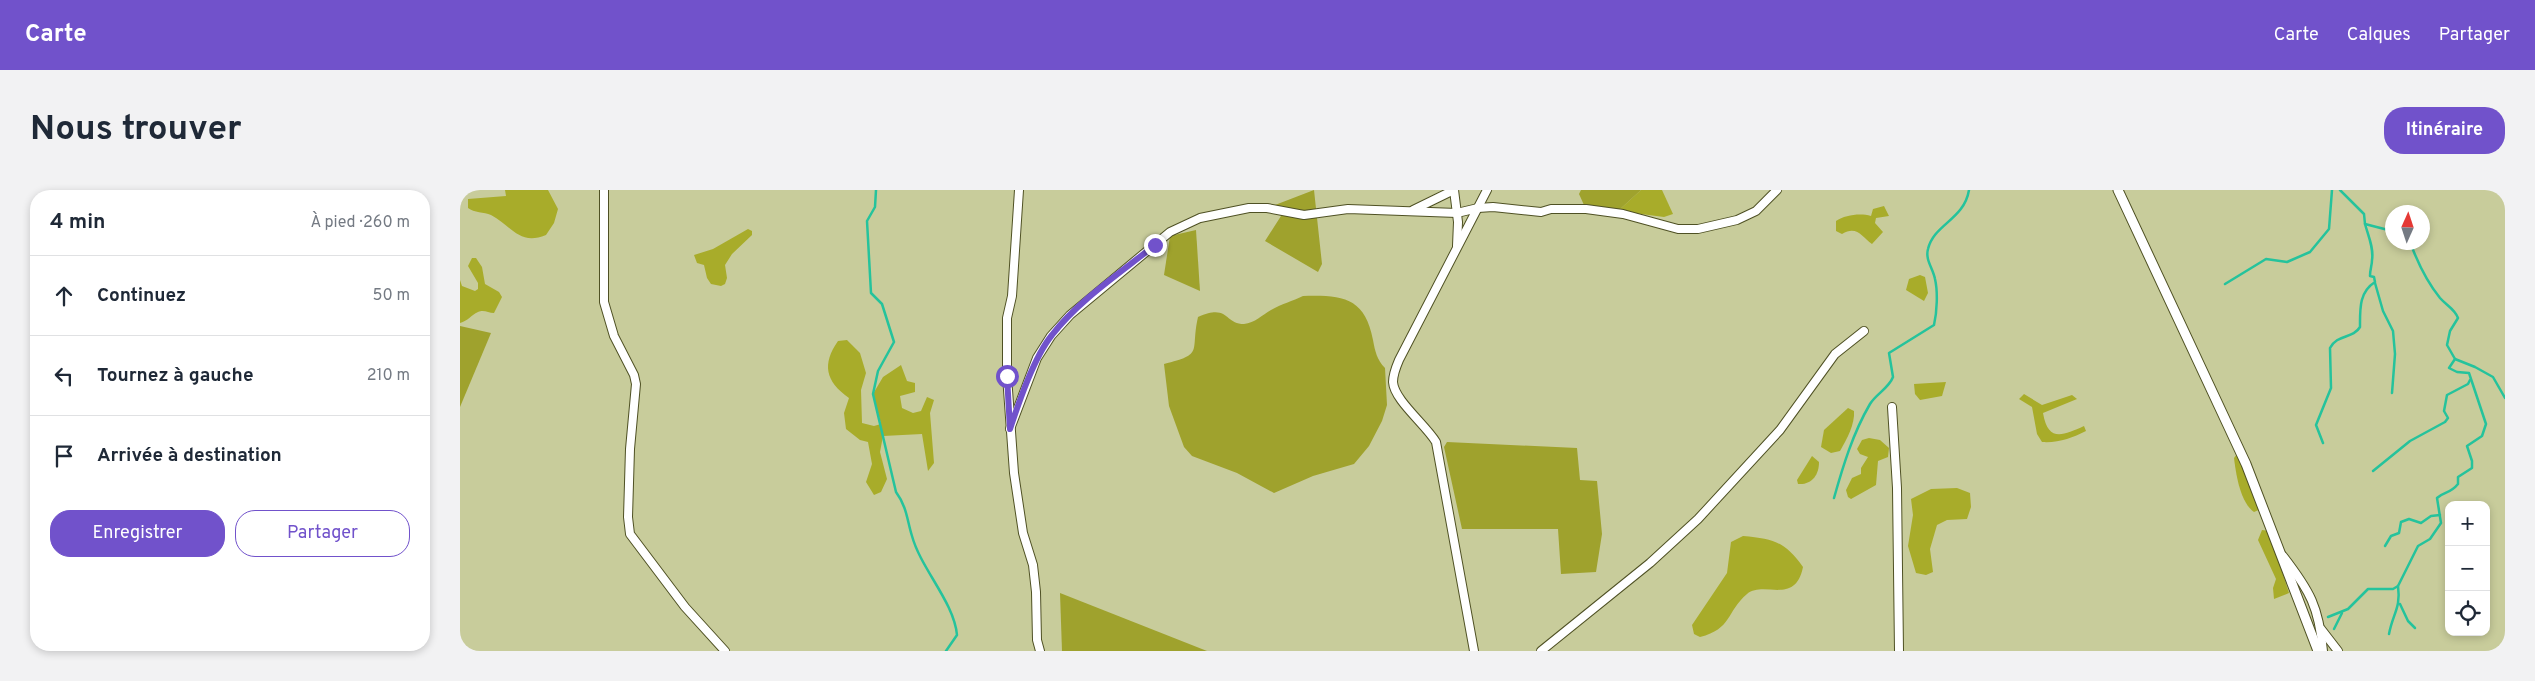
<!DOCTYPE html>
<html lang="fr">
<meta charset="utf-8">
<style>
:root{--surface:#fff;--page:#f2f2f3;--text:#1f2937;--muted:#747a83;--line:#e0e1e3;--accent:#7152cb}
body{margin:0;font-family:Overpass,sans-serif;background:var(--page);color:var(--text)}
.controls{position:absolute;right:15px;bottom:15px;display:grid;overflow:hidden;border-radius:10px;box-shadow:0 2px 8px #0003}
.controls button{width:45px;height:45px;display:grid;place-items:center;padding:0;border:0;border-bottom:1px solid var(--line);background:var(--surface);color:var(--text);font:25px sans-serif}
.compass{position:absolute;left:1925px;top:15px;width:45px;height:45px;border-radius:50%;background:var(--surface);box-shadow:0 2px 8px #0003;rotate:3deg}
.stop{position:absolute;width:15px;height:15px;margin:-11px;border:4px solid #7152cb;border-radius:50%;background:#fff}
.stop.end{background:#7152cb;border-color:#fff;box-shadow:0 1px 5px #0008}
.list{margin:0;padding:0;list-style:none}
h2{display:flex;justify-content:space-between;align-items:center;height:65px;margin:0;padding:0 20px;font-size:21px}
h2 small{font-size:16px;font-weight:400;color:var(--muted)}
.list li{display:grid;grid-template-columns:32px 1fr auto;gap:15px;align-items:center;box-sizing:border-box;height:80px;padding:0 20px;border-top:1px solid var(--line)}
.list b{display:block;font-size:19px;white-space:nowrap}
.list em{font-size:16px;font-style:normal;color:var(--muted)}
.actions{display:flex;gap:10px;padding:15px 20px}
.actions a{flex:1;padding:11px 0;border:1px solid var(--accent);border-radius:20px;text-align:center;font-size:18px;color:var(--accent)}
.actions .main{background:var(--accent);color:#fff}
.icon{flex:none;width:28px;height:28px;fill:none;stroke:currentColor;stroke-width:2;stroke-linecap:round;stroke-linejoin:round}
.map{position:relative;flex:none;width:2045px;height:461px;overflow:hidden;border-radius:20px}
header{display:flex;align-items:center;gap:30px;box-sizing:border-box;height:70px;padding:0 25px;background:var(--accent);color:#fff}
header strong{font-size:24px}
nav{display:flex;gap:28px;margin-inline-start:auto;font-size:18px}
.intro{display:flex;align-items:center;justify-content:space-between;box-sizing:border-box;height:120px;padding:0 30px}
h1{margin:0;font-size:35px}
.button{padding:12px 22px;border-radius:20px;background:var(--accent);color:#fff;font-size:18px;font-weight:700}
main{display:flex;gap:30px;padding:0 30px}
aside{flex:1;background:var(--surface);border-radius:20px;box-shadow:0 2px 8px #0003}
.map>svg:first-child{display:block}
.green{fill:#a8ac2a}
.forest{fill:#9fa22d}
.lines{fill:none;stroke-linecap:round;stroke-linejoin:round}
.stream{stroke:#25c39c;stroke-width:2.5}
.minor-casing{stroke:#4f5124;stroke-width:10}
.tertiary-casing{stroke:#4f5124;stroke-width:11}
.minor{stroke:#fff;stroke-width:8}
.tertiary{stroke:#fff;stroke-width:9}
.route{stroke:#7152cb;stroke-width:6}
</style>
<header>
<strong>Carte</strong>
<nav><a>Carte</a><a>Calques</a><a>Partager</a></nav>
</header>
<div class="intro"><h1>Nous trouver</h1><a class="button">Itinéraire</a></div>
<main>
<aside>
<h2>4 min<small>À pied · 260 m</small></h2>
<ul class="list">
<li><svg class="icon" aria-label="ahead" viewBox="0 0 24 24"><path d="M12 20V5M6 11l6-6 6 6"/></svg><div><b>Continuez</b></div><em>50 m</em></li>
<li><svg class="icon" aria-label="left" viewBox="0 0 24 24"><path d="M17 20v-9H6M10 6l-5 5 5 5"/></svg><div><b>Tournez à gauche</b></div><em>210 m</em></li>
<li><svg class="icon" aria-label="arrive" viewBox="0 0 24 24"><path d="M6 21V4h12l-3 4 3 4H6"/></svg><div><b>Arrivée à destination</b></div></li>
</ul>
<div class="actions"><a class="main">Enregistrer</a><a>Partager</a></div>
</aside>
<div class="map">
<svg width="2045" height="461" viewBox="0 0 2045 461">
<rect width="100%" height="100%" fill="#c8cc9b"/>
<!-- green -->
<g class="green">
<path d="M45,0H88L98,19L94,33L86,45C59,56 52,36 31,25C24,22 14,23 8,18V9L46,6Z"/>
<path d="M1181,0H1202L1213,24L1204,27L1158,21Z"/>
<path d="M1424,16L1429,26L1416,28L1415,33L1423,42L1412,54C1402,47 1397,35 1382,44L1376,41V31C1385,25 1400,23 1411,26L1413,19Z"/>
<path d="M288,39L292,41V45L272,64L265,75L267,88L265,94L261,96L251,94L247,88L244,75L237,73L234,65L253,59Z"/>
<path d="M12,68H16L22,77L25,94L39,102L42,107L34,123C28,123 24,119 18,122C11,125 8,131 0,133V90L2,96L15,101L18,99V93L8,76Z"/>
<path d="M1460,85L1465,87L1468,103L1464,111L1446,100L1449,89Z"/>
<path d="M387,150L400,163L406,183L401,200L402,233L414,236L421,234L413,204L423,187L441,175L447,191L455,193V202L440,206L442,218L453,223L461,221L467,207L474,210L470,223L474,273L468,281L462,244L423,246L420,262L427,289L421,302L414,305L406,292L412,274L408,252L400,250L386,239L384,223L389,208C365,191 362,174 378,151Z"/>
<path d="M1486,192L1482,206L1460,210L1455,204L1454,194Z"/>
<path d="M1564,204L1582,215L1612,205L1617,209L1583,223C1588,252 1602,246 1624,236L1626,241C1612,248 1599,253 1582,252L1577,244L1572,217L1559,209Z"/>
<path d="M1388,218L1394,221C1395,234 1387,249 1380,261L1371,263L1361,257L1364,240Z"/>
<path d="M1409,248L1420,250L1429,258L1428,267L1418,271L1416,295L1391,309L1388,307L1386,300L1392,288L1401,284V278L1408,267L1400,264L1397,259L1402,250Z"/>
<path d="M1777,264L1801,319L1794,322C1780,312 1776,284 1774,268Z"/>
<path d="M1352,266L1359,272C1359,285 1352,295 1338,294L1337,290Z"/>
<path d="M1497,298L1510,303L1511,317L1507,329L1487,330L1477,335L1470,359L1473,382L1466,385L1456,383L1448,356L1453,325L1451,309L1471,299Z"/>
<path d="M1802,340L1809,341L1829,403L1814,409L1813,398L1816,389L1798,350Z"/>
<path d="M1283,346C1314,349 1324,351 1343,377C1335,416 1304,390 1287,404C1266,422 1272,439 1240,447L1234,444L1232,435L1267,383L1271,352Z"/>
</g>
<!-- forest -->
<g class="forest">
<path d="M854,0L862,74L858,82L805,51L821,26L815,15Z"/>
<path d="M1121,0H1181L1158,21L1124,15L1119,4Z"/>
<path d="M736,40L740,101L704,85L710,46Z"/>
<path d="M843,106C882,105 905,107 913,150C915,161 917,170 925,178L927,215L922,231L909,256L894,274L853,286L814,303L777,283L732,266L724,257L709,216L704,174C745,164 730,162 738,127C769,113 764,134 784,134C795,133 802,125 811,120C821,114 833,111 843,106Z"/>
<path d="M0,136L31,143L0,217Z"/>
<path d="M987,252L1117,258L1120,290L1137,291L1142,344L1136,382L1101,384L1098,339H1002L984,257Z"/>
<path d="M600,403L747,461H602Z"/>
</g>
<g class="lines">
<!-- stream -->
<g class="stream">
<path d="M416,0L415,17L407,31L411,103L422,114L434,152L418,181L413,204L436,302C447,317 447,330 452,346C461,379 494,412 497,445L486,461"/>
<path d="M1880,0L1904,24L1905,34L1932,41"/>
<path d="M1915,93L1923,121L1933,141L1935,164L1932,203"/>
<path d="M1765,94L1806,69L1827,72L1850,62L1869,39L1872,0"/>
<path d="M1995,169L2015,177L2033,187L2045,208"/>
<path d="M1863,253L1856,235L1871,198L1870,158C1877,144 1893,149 1900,137C1900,119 1899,102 1915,92L1914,87L1910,86C1910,79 1912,76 1912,70C1914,58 1908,45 1905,34"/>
<path d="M1913,281L1950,251L1985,232L1988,228L1984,221L1987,205L2008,194L2010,190"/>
<path d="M1374,308C1383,276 1393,243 1410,214C1416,204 1429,198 1433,187L1429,163L1474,135C1477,122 1478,102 1475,89C1473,78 1465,70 1468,59C1474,34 1504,30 1509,0"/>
<path d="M1925,356L1931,346L1939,343L1941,332L1949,329L1961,333L1971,326L1980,325"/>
<path d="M1940,414L1948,431L1955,438"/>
<path d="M1868,427L1888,419L1908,399H1933L1938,396L1958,356L1970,349L1981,333L1977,308C1983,302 1990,304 1998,294V287L2012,278V271L2007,256L2022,246L2026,234L2009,183L1997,182L1989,178L1995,169L1987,155L1990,141L1998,128C1995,119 1986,115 1980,108C1967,92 1957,71 1950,52"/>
<path d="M1874,439L1882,423"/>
<path d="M1929,444C1933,423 1941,418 1938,396"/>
</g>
<!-- minor casing -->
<g class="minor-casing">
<g id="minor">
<path d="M144,0V112L154,146L174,185L176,194L170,259L168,327L170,344L225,417L265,461"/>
<path d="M559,0L552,106L547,128V186L554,283L563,343L573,375L576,402L577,450L580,461"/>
<path d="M994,0L998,32L997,56"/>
<path d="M953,20L994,0"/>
<path d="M1432,217L1437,298L1439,461"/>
<path d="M550,239L577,168L591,146L610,125L710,42L740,28L789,18H807L844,25L888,19L997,23L1018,18L1033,17L1081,22L1091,19H1126L1163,24L1218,39H1238L1277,30L1296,21L1317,0"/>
<path d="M1823,366C1850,401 1859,417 1863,461"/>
<path d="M1861,439L1878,461"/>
<path d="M1014,461L976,252C966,235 934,210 933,192C933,184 936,177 939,170L1027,0"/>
<path d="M1081,461L1190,373L1238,329L1320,240L1375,164L1404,141"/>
</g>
</g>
<!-- tertiary casing -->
<g class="tertiary-casing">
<path id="tertiary" d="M1658,0L1786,274L1858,461"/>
</g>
<!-- minor -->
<use href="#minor" class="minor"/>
<!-- tertiary -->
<use href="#tertiary" class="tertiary"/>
</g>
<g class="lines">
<!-- route -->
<path class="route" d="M547,186L550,239C559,212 574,167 592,145C619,110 660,83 695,55"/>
</g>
</svg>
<div class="controls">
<button>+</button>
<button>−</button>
<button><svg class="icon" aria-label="locate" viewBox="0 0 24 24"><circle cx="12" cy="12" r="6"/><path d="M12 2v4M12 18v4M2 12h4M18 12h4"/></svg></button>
</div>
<svg class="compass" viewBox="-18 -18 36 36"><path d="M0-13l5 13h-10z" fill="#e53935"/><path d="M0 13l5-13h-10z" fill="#747a83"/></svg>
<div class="stop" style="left:547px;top:186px"></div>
<div class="stop end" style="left:695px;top:55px"></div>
</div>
</main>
